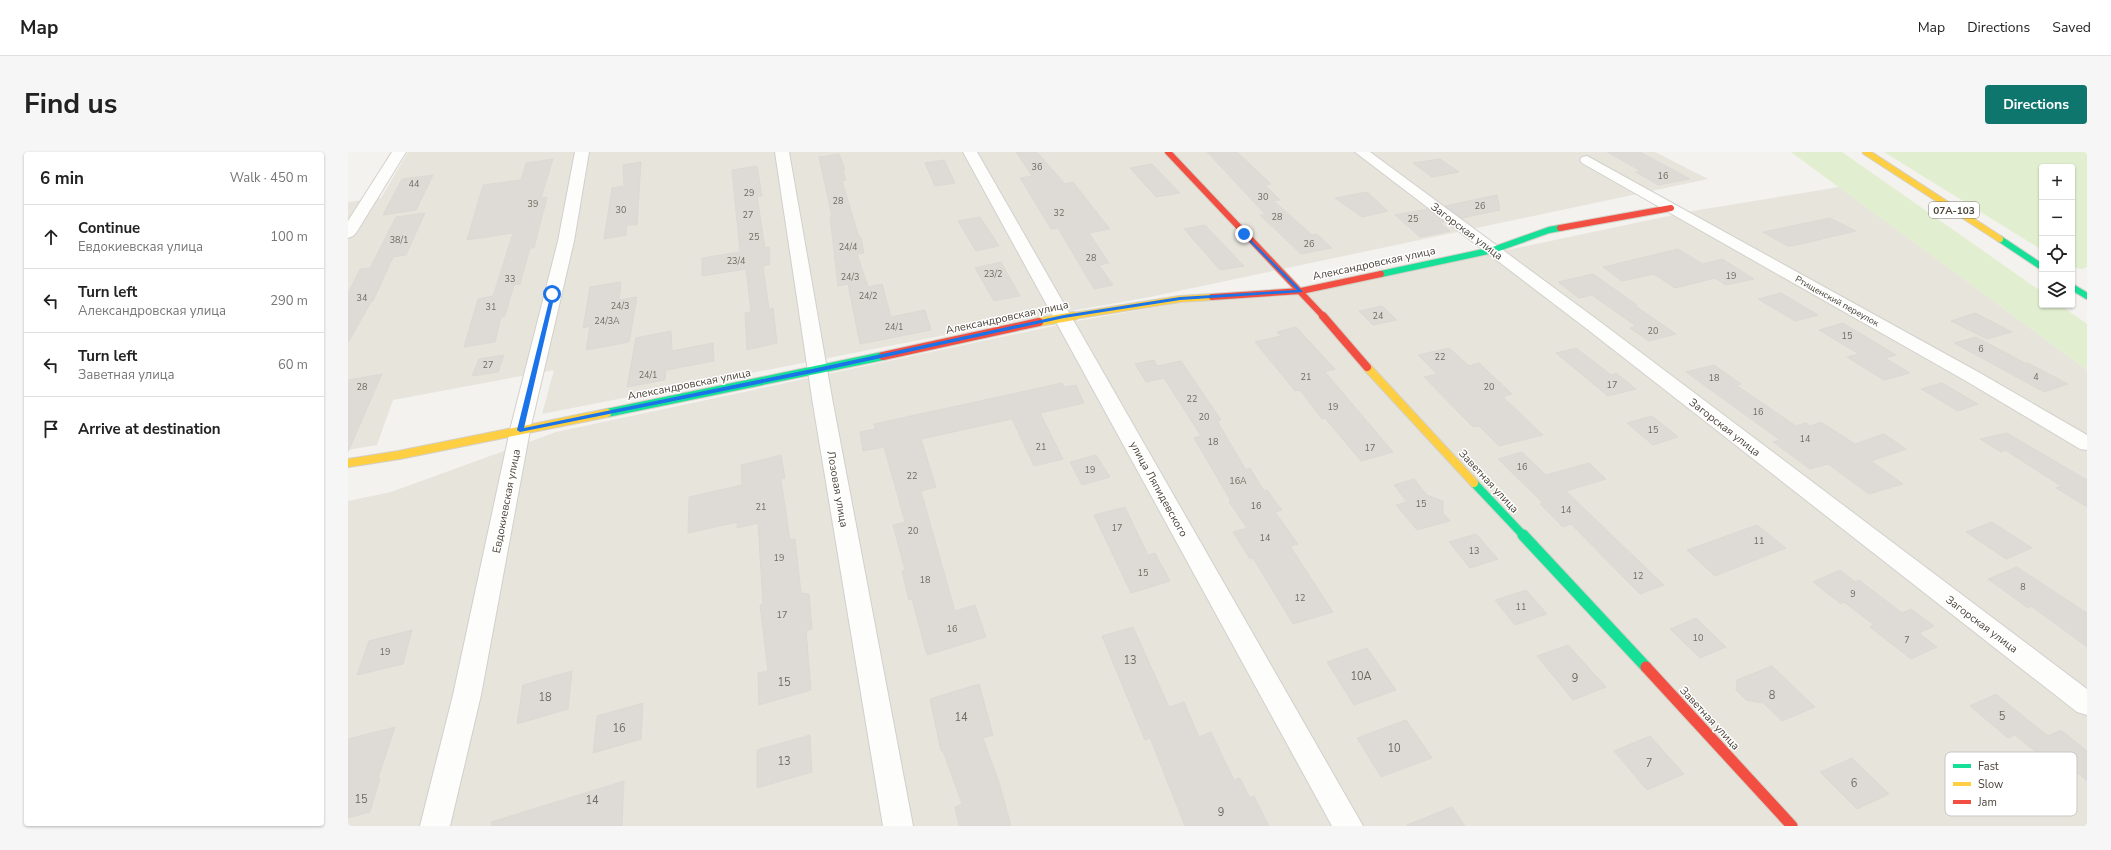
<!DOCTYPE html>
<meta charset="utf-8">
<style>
:root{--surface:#fff;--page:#f6f6f6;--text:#222;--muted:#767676;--line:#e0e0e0;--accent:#0f766e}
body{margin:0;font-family:"Nunito Sans",sans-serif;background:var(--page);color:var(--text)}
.controls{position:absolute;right:12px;top:12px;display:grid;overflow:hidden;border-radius:4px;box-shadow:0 1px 3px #0004}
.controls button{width:36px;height:36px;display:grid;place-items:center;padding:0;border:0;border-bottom:1px solid var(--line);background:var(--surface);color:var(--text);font:20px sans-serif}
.stop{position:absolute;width:12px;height:12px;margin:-9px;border:3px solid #1a73e8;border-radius:50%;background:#fff}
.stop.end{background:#1a73e8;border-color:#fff;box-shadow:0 1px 4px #0008}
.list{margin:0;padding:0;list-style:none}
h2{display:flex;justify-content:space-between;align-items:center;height:52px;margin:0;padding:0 16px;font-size:17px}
h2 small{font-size:13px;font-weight:400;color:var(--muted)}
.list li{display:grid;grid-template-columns:26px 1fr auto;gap:12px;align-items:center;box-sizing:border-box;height:64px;padding:0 16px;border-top:1px solid var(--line)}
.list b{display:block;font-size:15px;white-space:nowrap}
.list p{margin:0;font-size:13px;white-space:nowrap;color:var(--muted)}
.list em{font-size:13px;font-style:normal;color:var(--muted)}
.icon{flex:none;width:22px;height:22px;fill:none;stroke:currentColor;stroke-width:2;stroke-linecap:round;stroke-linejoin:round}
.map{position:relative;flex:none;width:1739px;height:674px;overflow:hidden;border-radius:4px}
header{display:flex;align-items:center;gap:24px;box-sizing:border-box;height:56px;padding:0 20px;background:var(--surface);border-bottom:1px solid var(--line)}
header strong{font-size:19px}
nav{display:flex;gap:22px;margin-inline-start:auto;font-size:14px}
.intro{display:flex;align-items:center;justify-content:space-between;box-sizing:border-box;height:96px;padding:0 24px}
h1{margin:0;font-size:28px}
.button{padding:10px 18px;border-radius:4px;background:var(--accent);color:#fff;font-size:14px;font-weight:700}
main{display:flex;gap:24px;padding:0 24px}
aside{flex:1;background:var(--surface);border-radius:4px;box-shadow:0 1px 3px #0004}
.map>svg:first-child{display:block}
.residential{fill:#e7e4dc}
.green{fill:#e1eecf}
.building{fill:#dedbd6;stroke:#dcd9d4}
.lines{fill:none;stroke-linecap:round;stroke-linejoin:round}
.street-casing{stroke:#d2d0cb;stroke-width:2}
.fast-far2-casing{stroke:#d3cfc5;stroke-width:8}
.fast-far1-casing{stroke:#d3cfc5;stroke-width:10}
.fast-casing{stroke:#d3cfc5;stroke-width:13}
.slow-far1-casing{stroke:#d3cfc5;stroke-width:8}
.slow-casing{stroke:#d3cfc5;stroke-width:10}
.jam-far2-casing{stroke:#d3cfc5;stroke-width:8}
.jam-far1-casing{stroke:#d3cfc5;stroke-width:10}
.jam-casing{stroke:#d3cfc5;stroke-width:13}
.street{fill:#fdfdfc;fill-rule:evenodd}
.fast-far2{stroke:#16e098;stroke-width:6}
.fast-far1{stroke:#16e098;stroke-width:8}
.fast{stroke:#16e098;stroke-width:11}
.slow-far1{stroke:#ffcf43;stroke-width:6}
.slow{stroke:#ffcf43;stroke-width:8}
.jam-far2{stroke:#f24e42;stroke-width:6}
.jam-far1{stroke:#f24e42;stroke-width:8}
.jam{stroke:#f24e42;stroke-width:11}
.route{fill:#1a73e8}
.labels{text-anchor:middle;stroke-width:3;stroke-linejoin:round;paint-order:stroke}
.number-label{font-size:9px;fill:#706a61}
.far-street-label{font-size:9px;fill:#4b4439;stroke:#fff}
.shield{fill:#fff;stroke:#817c74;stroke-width:1}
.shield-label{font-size:10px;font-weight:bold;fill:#4b4439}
.street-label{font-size:11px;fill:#4b4439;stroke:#fff}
.near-number-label{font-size:11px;fill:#706a61}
.key{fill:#fff;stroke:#c9c7c4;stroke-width:1}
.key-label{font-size:11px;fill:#4b4439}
</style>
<header>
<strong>Map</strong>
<nav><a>Map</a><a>Directions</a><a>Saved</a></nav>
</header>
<div class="intro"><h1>Find us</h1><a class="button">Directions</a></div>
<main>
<aside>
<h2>6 min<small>Walk · 450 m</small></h2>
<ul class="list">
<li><svg class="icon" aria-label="ahead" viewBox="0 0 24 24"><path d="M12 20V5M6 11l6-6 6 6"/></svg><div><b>Continue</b><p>Евдокиевская улица</p></div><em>100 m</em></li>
<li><svg class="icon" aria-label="left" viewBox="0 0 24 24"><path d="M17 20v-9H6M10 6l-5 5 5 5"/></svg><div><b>Turn left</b><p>Александровская улица</p></div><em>290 m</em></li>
<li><svg class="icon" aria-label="left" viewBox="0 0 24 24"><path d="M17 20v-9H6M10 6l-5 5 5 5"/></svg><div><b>Turn left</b><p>Заветная улица</p></div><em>60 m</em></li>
<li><svg class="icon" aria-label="arrive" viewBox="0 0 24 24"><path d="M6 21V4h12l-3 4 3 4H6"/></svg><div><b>Arrive at destination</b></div></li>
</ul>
</aside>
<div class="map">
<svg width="1739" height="674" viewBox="0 0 1739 674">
<rect width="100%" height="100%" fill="#f4f2ee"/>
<!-- residential -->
<g class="residential">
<path d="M60,0H1307L1360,27L802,145L700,163L194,262L206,218L45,248L29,293L0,298V50L33,46Z"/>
<path d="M1491,35L1739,218V674H0V349L43,340L208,280L729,169L837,150L942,144L1344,59Z"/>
</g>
<!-- green -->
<g class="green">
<path d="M1443,0H1494L1694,140V153H1712L1739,172V218Z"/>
<path d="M1536,0H1739V115L1734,117L1724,115V15H1694V98Z"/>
</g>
<!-- building -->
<g class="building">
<path d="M668,0H689L717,32L725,30L762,77L741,81L761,111L751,113L765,133L746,137L710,76L703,77L672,26L684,24Z"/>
<path d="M859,0H889L923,32L917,33L932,48L926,49L964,83L969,82L984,96L953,102L912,63L917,62Z"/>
<path d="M1259,0H1292L1342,27L1310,33L1288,20L1293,19Z"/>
<path d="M491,2L497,17L495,18L498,28L494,29L511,85H513L516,101L509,102L520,135L534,132L543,165L577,158L583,178L512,192L500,132L490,134L482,65H484L471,5Z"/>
<path d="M205,7L193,46L199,45L186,96H182L172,132L166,133L157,164L153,165L147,190L116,195L130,147L145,144L165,81L119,88L135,33L173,28L178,11Z"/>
<path d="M1092,7L1111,20L1084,25L1065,11Z"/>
<path d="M596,8L607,31L587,34L577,11Z"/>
<path d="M293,10L289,73H279L278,83L256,87L264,36L276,34L275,13Z"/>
<path d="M804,12L832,41L808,45L782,16Z"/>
<path d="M409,14L414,44H409L417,96L421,95L422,112L415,114L421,157L425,156L429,191L399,198L397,161L403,160L398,117L354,124V106L392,100L384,18Z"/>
<path d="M85,23L68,58L35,63L54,27Z"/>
<path d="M1019,40L1040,59L1014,65L987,46Z"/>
<path d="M1149,43L1152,58L1114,66L1097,54Z"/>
<path d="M1079,57L1096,70L1092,71L1102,79L1072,85L1047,63Z"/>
<path d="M77,61L58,103L45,105L25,149L23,150L0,191V141L12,117L22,116L48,65Z"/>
<path d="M632,65L651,94L628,99L610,69Z"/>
<path d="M1482,66L1508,79L1444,94H1439L1415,80Z"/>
<path d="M857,73L896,114L872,118L836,77Z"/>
<path d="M1330,97L1355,112L1374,107L1406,127L1378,133L1367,126L1327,136L1306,122L1274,129L1255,115Z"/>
<path d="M653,110L672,144L646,149L627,116Z"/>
<path d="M1245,122L1289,153H1286L1328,182L1301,189L1282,176L1288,174L1244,143L1231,146L1210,130Z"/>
<path d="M273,130L271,148L289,145L281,190L238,198L242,174L235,176L242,135Z"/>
<path d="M1433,141L1470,163L1447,169L1410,147Z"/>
<path d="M1034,154L1049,168L1025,173L1011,159Z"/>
<path d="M1627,161L1664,180L1639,187L1603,169Z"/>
<path d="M1495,171L1548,203L1537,206L1562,221L1536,228L1499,205L1511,202L1471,178Z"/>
<path d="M948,175L987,217L977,220L1045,300L1013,309L977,266L974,267L952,238L947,239L907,190L933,184L929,180Z"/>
<path d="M323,179L324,199L365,191L366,209L318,218L317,228L279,235L288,186Z"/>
<path d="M1628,185L1677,211H1680L1720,232L1696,240L1606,191Z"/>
<path d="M1101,196L1121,214L1131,211L1164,242L1155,245L1195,283L1151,294L1131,274L1125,275L1076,225L1089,222L1070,203Z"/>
<path d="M1228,196L1263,223L1268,221L1288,237L1260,244L1208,201Z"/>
<path d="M156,203L150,220L124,224L131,207Z"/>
<path d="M806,208L809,214L833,209L873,268L869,269L898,318L902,316L916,339L919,338L934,358L927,360L950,392L942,394L985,460L945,472L905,406L902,407L885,380L899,376L881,350L883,349L846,286L853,284L816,226L798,230L787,212Z"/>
<path d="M1366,213L1393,232L1388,233L1448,274L1458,271L1462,274L1473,270L1507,292L1536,282L1558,297L1523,309L1555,332L1521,342L1480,312L1462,317L1425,290L1432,288L1338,220Z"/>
<path d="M34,222L0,300V228Z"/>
<path d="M714,231L716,235L728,233L736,251L692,261L715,307L686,314L664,267L573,287L588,335L573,339L607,459L627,453L638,485L579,503L564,447L561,448L554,419L557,418L545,373L557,370L536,295L515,299L512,280L527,277L526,272Z"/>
<path d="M1594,231L1630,252L1610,259L1573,237Z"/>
<path d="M1304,264L1330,285L1305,293L1279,271Z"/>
<path d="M1659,281L1739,328V355L1708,336L1713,334L1657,298L1653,300L1632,287Z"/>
<path d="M1174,300L1198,323L1241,311L1258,327L1218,339L1316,433L1292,442L1223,372L1215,375L1192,352L1195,351L1150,307Z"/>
<path d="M433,303L437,326L433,327L442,388L447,387L453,441L461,442L464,477L458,479L463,538L411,553L410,521L420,519L412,453L415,452L410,371L389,376V370L340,381L341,345L394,333L393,313Z"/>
<path d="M748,303L762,325L734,333L722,310Z"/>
<path d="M1066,327L1079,343L1095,349V361L1102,369L1069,378L1048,353L1059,350L1046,333Z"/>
<path d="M777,355L800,403L807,401L822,429L783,441L746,363Z"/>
<path d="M1644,370L1684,396L1658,407L1618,380Z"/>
<path d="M1409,373L1438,396L1367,424L1339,398Z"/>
<path d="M1128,382L1150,407L1122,416L1101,390Z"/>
<path d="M1669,415L1739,461V495L1683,454L1680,456L1640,427Z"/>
<path d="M1492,418L1507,430L1511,428L1554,461L1563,457L1586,474L1571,481L1589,495L1563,507L1522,475L1526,473L1496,450L1493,452L1465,430Z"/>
<path d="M1178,438L1199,462L1167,473L1147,448Z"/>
<path d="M1348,466L1378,495L1352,506L1322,477Z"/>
<path d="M785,475L821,555L836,550L851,585L863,580L886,628L892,626L902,646L906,644L921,674H837L802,586L797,588L754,484Z"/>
<path d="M64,478L55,512L9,523L21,489Z"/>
<path d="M1220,493L1258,535L1225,548L1189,504Z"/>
<path d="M1019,496L1048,538L1006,553L979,510Z"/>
<path d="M1424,514L1467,555L1434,569L1415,551L1398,548L1388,538L1389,528Z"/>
<path d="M224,519L220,557L169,572L175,533Z"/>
<path d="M631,532L645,583L635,586L651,630L663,674H611L607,655L614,652L595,599H593L582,547Z"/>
<path d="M1648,542L1700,584L1713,578L1739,599V629L1710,605L1700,610L1667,583L1660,586L1622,554Z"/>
<path d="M295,551L293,587L245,601L249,564Z"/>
<path d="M1058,568L1084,606L1033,625L1009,586Z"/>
<path d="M47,575L30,626H32L22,660L0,666V587Z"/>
<path d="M462,583L464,620L409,636V598Z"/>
<path d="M1302,584L1336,622L1299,638L1266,599Z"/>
<path d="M1504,606L1541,642L1509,657L1472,620Z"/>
<path d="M276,629L274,674H144L143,670Z"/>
<path d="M1104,655L1117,674H1059V673Z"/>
</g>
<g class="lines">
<!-- street casing -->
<g class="street-casing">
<g id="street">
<path d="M44,0H58L8,81L5,84L0,86V69Z"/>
<path d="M227,0H241L226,89L182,278L133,543L102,674H72L105,543L162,278L210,89Z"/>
<path d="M427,0H441L484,246L565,674H535L464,246Z"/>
<path d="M615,0H629L1015,674H984Z"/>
<path d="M1007,0H1022L1251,169L1739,537V563L1729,560L1239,177Z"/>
<path d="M1239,4L1632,221L1739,283V298L1732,297L1618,229L1234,11L1232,8L1234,5Z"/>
</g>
</g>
<!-- fast-far2 casing -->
<g class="fast-far2-casing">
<g id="fast-far2">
<path d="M1652,87L1694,115"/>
<path d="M1033,122L1145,98L1201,78L1212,76"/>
<path d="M1724,135L1739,144"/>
</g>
</g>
<!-- fast-far1 casing -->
<g class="fast-far1-casing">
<g id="fast-far1">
<path d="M259,261L535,204"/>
<path d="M1126,331L1176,384"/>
</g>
</g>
<!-- fast casing -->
<g class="fast-casing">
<path id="fast" d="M1175,383L1298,515"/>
</g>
<!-- slow-far1 casing -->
<g class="slow-far1-casing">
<g id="slow-far1">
<path d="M1518,0L1652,87"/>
<path d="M719,165L832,147L864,145"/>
</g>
</g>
<!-- slow casing -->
<g class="slow-casing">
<g id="slow">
<path d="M691,170L726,164"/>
<path d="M1019,215L1126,331"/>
<path d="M0,311L51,303L259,261"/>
</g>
</g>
<!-- jam-far2 casing -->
<g class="jam-far2-casing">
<g id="jam-far2">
<path d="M820,0L976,165"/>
<path d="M1212,76L1323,56"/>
<path d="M864,145L953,139L1033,122"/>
</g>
</g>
<!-- jam-far1 casing -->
<g class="jam-far1-casing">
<g id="jam-far1">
<path d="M975,164L1019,215"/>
<path d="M535,204L691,170"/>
</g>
</g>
<!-- jam casing -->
<g class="jam-casing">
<path id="jam" d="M1298,515L1444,674"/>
</g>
<!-- street -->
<use href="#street" class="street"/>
<!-- fast-far2 -->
<use href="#fast-far2" class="fast-far2"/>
<!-- fast-far1 -->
<use href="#fast-far1" class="fast-far1"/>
<!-- fast -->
<use href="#fast" class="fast"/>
<!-- slow-far1 -->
<use href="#slow-far1" class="slow-far1"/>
<!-- slow -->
<use href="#slow" class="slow"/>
<!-- jam-far2 -->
<use href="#jam-far2" class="jam-far2"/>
<!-- jam-far1 -->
<use href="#jam-far1" class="jam-far1"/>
<!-- jam -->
<use href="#jam" class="jam"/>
</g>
<!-- route -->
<path class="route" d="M896,81L955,140L832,148L716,166L469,220L172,280L169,278L203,141L207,142L176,276L469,216L716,163L832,145L949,138L895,83Z"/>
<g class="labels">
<!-- number labels -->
<g class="number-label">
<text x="689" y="18">36</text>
<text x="1315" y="27">16</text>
<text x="66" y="35">44</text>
<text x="401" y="44">29</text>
<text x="915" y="48">30</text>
<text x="490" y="52">28</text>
<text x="185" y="55">39</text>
<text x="1132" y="57">26</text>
<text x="273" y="61">30</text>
<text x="711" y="64">32</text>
<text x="400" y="66">27</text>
<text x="929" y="68">28</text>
<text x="1065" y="70">25</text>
<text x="406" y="88">25</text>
<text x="51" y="91">38/1</text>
<text x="961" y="95">26</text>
<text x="500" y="98">24/4</text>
<text x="743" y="109">28</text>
<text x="388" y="112">23/4</text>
<text x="645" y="125">23/2</text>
<text x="1383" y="127">19</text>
<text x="502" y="128">24/3</text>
<text x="162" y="130">33</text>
<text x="520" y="147">24/2</text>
<text x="14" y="149">34</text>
<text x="272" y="157">24/3</text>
<text x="143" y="158">31</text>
<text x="1030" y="167">24</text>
<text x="259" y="172">24/3А</text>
<text x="546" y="178">24/1</text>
<text x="1305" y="182">20</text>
<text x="1499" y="187">15</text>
<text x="1633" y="200">6</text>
<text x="1092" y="208">22</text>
<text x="140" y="216">27</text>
<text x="300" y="226">24/1</text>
<text x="958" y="228">21</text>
<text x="1688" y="228">4</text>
<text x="1366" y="229">18</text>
<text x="1264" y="236">17</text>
<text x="14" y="238">28</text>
<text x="1141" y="238">20</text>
<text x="844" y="250">22</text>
<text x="985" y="258">19</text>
<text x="1410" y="263">16</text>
<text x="856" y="268">20</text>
<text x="1305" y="281">15</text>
<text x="1457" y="290">14</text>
<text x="865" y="293">18</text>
<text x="693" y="298">21</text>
<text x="1022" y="299">17</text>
<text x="1174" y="318">16</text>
<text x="742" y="321">19</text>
<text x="564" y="327">22</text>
<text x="890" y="332">16А</text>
<text x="1073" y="355">15</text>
<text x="908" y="357">16</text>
<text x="413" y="358">21</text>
<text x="1218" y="361">14</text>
<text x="769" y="379">17</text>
<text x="565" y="382">20</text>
<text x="917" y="389">14</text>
<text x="1411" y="392">11</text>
<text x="1126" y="402">13</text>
<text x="431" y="409">19</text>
<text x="795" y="424">15</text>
<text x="1290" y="427">12</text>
<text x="577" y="431">18</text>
<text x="1675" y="438">8</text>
<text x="1505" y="445">9</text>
<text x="952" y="449">12</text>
<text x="1173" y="458">11</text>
<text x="434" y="466">17</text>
<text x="604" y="480">16</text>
<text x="1350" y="489">10</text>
<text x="1559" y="491">7</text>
<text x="37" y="503">19</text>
</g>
<!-- far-street labels -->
<g class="far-street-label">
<text transform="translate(1489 149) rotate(29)" y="3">Ртищенский переулок</text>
</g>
<!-- shield labels -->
<rect class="shield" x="1581" y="50" width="50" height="16" rx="3"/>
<g class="shield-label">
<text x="1606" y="62">07А-103</text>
</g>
<!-- street labels -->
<g class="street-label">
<text transform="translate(1119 79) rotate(37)" y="4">Загорская улица</text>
<text transform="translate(1026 111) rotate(-12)" y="4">Александровская улица</text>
<text transform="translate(659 165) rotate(-12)" y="4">Александровская улица</text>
<text transform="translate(341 232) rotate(-11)" y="4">Александровская улица</text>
<text transform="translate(1377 275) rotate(38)" y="4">Загорская улица</text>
<text transform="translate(1141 329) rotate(47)" y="4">Заветная улица</text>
<text transform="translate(490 337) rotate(80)" y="4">Лозовая улица</text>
<text transform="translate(811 337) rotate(61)" y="4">улица Ляпидевского</text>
<text transform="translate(158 349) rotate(-79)" y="4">Евдокиевская улица</text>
<text transform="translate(1634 472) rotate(37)" y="4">Загорская улица</text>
<text transform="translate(1362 566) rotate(47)" y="4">Заветная улица</text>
</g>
<!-- near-number labels -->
<g class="near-number-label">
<text x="782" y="512">13</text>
<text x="1013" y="528">10А</text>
<text x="1227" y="530">9</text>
<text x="436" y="534">15</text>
<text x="1424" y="547">8</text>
<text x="197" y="549">18</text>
<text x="1654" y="568">5</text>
<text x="613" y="569">14</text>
<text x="271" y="580">16</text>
<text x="1046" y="600">10</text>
<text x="436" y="613">13</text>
<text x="1301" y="615">7</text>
<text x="1506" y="635">6</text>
<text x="13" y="651">15</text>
<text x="244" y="652">14</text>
<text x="873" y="664">9</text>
</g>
</g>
<!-- legend -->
<rect x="1597" y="600" width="132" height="64" rx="6" class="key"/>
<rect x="1605" y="612" width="18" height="4" fill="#16e098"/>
<rect x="1605" y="630" width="18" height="4" fill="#ffcf43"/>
<rect x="1605" y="648" width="18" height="4" fill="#f24e42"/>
<g class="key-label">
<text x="1630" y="618">Fast</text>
<text x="1630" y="636">Slow</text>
<text x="1630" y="654">Jam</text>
</g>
</svg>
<div class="controls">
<button>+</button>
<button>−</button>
<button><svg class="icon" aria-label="locate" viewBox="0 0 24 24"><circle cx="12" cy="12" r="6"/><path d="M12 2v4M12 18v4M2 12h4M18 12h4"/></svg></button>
<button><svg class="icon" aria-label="layers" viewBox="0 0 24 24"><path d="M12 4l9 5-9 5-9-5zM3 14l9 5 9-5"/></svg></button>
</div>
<div class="stop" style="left:204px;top:142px"></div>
<div class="stop end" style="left:896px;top:82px"></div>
</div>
</main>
